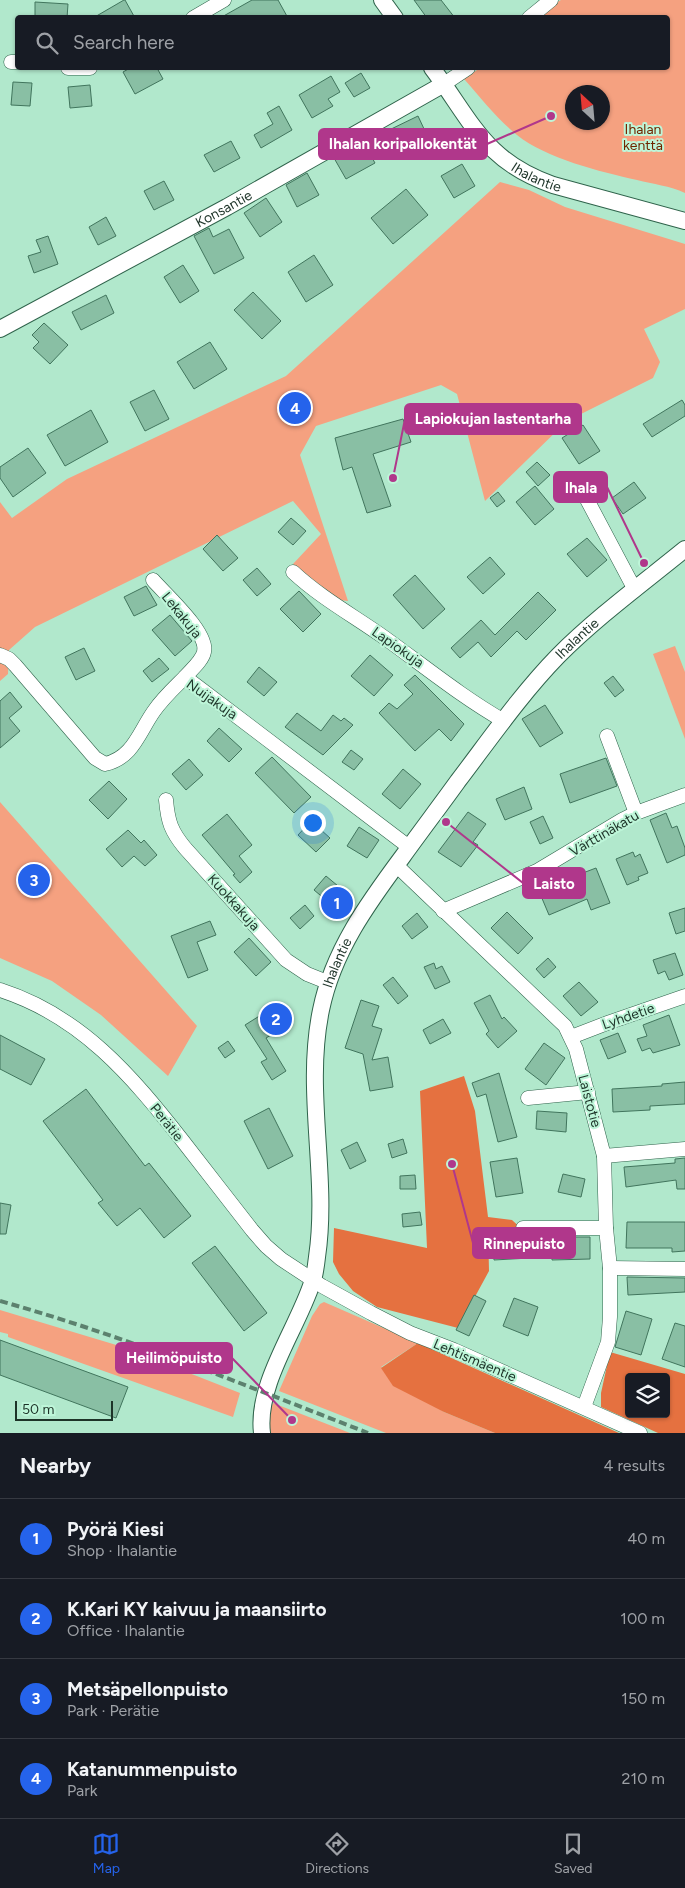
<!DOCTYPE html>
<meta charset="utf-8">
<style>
:root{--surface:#171b24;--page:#242831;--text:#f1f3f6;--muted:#9ea1a6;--line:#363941;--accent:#2563eb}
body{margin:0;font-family:Figtree,sans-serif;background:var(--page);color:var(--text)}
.controls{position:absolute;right:15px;bottom:15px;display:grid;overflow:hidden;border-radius:5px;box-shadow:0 1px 4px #0004}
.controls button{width:45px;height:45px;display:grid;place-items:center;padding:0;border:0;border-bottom:1px solid var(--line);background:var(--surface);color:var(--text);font:25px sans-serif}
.compass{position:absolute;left:565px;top:85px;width:45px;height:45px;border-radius:50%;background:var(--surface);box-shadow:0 1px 4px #0004;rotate:334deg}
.scale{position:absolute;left:15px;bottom:12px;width:98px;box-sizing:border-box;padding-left:5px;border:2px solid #1d3328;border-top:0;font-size:14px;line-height:18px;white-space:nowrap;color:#1d3328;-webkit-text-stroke:4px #bef6d9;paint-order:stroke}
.you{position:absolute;left:312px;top:822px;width:18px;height:18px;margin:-12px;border:4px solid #fff;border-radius:50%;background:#1a73e8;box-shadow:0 0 0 8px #1a73e833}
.badge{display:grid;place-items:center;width:32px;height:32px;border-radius:50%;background:var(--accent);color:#fff;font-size:16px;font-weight:700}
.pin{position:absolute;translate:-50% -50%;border:2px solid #fff;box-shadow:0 1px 5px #0006}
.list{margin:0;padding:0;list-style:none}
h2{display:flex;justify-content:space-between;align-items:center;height:65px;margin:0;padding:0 20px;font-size:21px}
h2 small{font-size:16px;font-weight:400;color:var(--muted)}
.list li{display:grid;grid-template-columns:32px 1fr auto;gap:15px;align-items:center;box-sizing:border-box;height:80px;padding:0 20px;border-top:1px solid var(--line)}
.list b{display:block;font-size:19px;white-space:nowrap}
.list p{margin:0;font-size:16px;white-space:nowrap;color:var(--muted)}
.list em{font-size:16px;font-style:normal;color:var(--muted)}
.icon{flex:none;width:28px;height:28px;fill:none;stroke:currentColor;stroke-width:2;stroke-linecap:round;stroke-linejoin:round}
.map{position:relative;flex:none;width:685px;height:1433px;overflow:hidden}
.search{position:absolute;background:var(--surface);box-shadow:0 1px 4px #0004;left:15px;right:15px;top:15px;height:55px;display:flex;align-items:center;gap:12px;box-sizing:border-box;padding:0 18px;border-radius:5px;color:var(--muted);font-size:19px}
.sheet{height:385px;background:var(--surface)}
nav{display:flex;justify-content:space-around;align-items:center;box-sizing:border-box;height:70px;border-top:1px solid var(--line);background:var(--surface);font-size:14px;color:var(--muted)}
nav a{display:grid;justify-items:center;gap:2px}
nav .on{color:var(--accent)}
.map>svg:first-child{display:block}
.green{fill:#f5a180;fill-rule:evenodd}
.forest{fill:#e57140;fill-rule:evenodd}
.building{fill:#89bfa4;stroke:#41755d}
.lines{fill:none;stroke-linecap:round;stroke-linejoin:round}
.minor-casing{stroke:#2f634b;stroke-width:15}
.tertiary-casing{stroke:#2f634b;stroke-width:18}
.minor{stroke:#fff;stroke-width:14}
.tertiary{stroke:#fff;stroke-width:16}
.rail{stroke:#5c816e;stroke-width:4;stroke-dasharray:8 4;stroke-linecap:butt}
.labels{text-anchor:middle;stroke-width:4;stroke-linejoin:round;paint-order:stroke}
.park-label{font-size:14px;fill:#6f2600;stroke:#bef6d9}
.street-label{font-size:14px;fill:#1d3328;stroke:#bef6d9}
.leader{fill:none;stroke:#b0378b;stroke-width:2}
.callout-dot{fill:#b0378b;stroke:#bef6d9;stroke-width:2}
.callout{fill:#b0378b;stroke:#b0378b;stroke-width:2}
.callout-label{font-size:15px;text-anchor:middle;font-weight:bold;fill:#fff}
</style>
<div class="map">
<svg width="685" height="1433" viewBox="0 0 685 1433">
<rect width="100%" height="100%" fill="#b1e8cc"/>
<!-- green -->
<g class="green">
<path d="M561,0H685V193C670,186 653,184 637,180C601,172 545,158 517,135C497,119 481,98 464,79L480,68H668V18L535,17L548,7ZM572,92H602V122H572Z"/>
<path d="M500,182L529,190L565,207L685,244V309L644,329L660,362L653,378L567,421L485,501L457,394L441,385L316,426L300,455L348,601L339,600L293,564L321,534L293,501L35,627L9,650L8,674L0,681V502L12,518L67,479L286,376Z"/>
<path d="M675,646L685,672V739L653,654Z"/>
<path d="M0,802L197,1026L168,1076L101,1015L52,981L0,958Z"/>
<path d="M324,1302L418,1343L381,1367L444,1412L495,1433H386L279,1391L312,1316L320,1304Z"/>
<path d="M0,1310L123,1347L240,1393L233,1417L8,1337V1334L0,1332Z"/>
<path d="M273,1403L350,1433H269L268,1415Z"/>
</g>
<!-- forest -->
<g class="forest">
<path d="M464,1076L475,1111L488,1217L512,1220L524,1231L488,1229L489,1271L458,1328L377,1307L353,1291L339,1274L333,1262L334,1228L427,1248L420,1091Z"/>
<path d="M418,1343L619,1433H495L444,1412L393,1386L381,1368Z"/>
<path d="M610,1352L685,1374V1433H658L601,1407V1393ZM629,1377H666V1414H629Z"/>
</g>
<!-- building -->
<g class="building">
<path d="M125,0L135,18H93L124,0Z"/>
<path d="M252,0H278L288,18H220Z"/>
<path d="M414,0H441L455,18H427Z"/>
<path d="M35,2L68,4L67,18H35Z"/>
<path d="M130,68H157L163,79L135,94L123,72Z"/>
<path d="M361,73L370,88L354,97L345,83Z"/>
<path d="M331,76L340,92L328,99L333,106L312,118L299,95Z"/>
<path d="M13,82L32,83L30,106L11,105Z"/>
<path d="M90,85L92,106L70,108L68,87Z"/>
<path d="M279,106L292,130L261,148L254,135L273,124L267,113Z"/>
<path d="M418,116L425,131L393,147L385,132Z"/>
<path d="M231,141L240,158L214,172L204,155Z"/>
<path d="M363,142L375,163L346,179L334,158Z"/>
<path d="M462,164L475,186L454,198L441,176Z"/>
<path d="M307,173L319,195L297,207L286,185Z"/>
<path d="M164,181L174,200L154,210L144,191Z"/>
<path d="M406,189L428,215L393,244L371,218Z"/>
<path d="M266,198L282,222L260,237L244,213Z"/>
<path d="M106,217L116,236L98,245L89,227Z"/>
<path d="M209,228L213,237L229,229L244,258L214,274L194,236Z"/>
<path d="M48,236L58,264L34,273L28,256L41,252L36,240Z"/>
<path d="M314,255L333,285L306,302L288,272Z"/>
<path d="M183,265L199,291L180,303L164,277Z"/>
<path d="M253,292L281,321L262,339L234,310Z"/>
<path d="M106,295L114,313L81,330L72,312Z"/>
<path d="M44,323L68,345L50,364L33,348L39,342L32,335Z"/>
<path d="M210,342L227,369L194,389L177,362Z"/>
<path d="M154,390L169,419L145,431L130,402Z"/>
<path d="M682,400L685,405V416L652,437L643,424Z"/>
<path d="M91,410L108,442L65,466L47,435Z"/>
<path d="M403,419L411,442L373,454L391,506L367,513L352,467L343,470L335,438Z"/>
<path d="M583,425L600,451L579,464L562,438Z"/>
<path d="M28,448L46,473L13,497L0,478V467Z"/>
<path d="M537,462L550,475L538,486L526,472Z"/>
<path d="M634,482L646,498L623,514L612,498Z"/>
<path d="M535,486L554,509L535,525L516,502Z"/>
<path d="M498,492L505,501L497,507L490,498Z"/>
<path d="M291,518L306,531L293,545L278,532Z"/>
<path d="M217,535L238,558L223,571L203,549Z"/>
<path d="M587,538L607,560L587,577L567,554Z"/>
<path d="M490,557L505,574L483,594L467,577Z"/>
<path d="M257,568L271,584L257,596L243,580Z"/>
<path d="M415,575L445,609L423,629L393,595Z"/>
<path d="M146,586L157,605L134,616L124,597Z"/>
<path d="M299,591L321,614L303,632L280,609Z"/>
<path d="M538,592L556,610L526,640L517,631L491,657L478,642L460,658L451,648L481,620L495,635Z"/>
<path d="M170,615L192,641L175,656L152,630Z"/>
<path d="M84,648L95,671L76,680L65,657Z"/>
<path d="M370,655L393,675L374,696L351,676Z"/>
<path d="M159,658L169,669L152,682L143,671Z"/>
<path d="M259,667L277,682L264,696L247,682Z"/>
<path d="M415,675L464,724L451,741L439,729L415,751L379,713L389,703L397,709L413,694L404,685Z"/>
<path d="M613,676L624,690L615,697L604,683Z"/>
<path d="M10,692L22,707L9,718L20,731L0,748V701Z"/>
<path d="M545,705L563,733L540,747L522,719Z"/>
<path d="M297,713L321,731L333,715L341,721L344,718L353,725L323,755L285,727Z"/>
<path d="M219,728L242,749L229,762L207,741Z"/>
<path d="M351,750L363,759L354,770L342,762Z"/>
<path d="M272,757L311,797L294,813L255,773Z"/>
<path d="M606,758L617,786L570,803L560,774Z"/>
<path d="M189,759L203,775L186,790L172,774Z"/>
<path d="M403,769L421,784L400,809L382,794Z"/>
<path d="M109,781L127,799L108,819L89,800Z"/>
<path d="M524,787L532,809L505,820L496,799Z"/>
<path d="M468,812L486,824L473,842L478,845L461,867L438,852Z"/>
<path d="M666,813L672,828L677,826L685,848V855L667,863L650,820Z"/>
<path d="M227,814L252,845L239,856L252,872L240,883L233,875L235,874L202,835Z"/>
<path d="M543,816L553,838L540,844L530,822Z"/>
<path d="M311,821L330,838L316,852L298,835Z"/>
<path d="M359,827L379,840L367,858L347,846Z"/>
<path d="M128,830L141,843L144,840L157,855L145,866L134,856L122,867L106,849Z"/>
<path d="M633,852L635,857L640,854L648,873L638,877L639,880L627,885L616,859Z"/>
<path d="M596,868L610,903L591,910L587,899L549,915L541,896L555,890L550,878L564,872L567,879Z"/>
<path d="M326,876L350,896L338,910L314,890Z"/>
<path d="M305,905L314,916L300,929L290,918Z"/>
<path d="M685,908V931L676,934L669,913Z"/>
<path d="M507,912L533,938L518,954L491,928Z"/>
<path d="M417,913L428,927L412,939L402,926Z"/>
<path d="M210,921L216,935L197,942L208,970L188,978L171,936Z"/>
<path d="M249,938L271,962L256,976L234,952Z"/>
<path d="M675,953L683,975L669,980L665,971L658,974L653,960Z"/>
<path d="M548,958L556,967L544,978L536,969Z"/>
<path d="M434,963L436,969L442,966L450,982L435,989L424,967Z"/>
<path d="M393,977L408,996L398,1004L383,985Z"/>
<path d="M579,982L598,1002L581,1016L563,996Z"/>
<path d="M490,995L502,1019L504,1017L517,1031L498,1048L486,1034L489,1031L474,1003Z"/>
<path d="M361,1000L379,1006L372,1026L382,1029L372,1060L388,1057L393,1087L370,1091L363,1054L345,1048Z"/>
<path d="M277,1005L289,1024L266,1038L286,1071L272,1080L261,1062L267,1059L245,1025Z"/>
<path d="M669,1015L680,1045L653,1053L650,1048L642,1051L637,1039L647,1036L643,1025Z"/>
<path d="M443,1019L451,1033L430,1044L423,1030Z"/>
<path d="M618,1033L626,1052L608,1059L600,1040Z"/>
<path d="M0,1035L45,1059L31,1085L0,1069Z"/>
<path d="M228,1041L235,1051L225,1058L218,1048Z"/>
<path d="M544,1043L565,1058L546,1085L525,1069Z"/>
<path d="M499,1073L517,1137L498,1142L486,1094L477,1097L472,1083Z"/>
<path d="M685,1082V1104L650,1106V1110L613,1112L612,1089L662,1086V1084Z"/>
<path d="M86,1089L145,1166L149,1163L191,1216L164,1238L140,1208L117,1226L98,1203L103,1200L43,1121Z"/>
<path d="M269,1108L293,1156L268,1169L244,1121Z"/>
<path d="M537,1111L567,1113L566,1132L536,1129Z"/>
<path d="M403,1139L407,1153L392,1158L388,1144Z"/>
<path d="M357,1142L366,1161L350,1169L341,1150Z"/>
<path d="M517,1158L523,1193L496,1197L490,1162Z"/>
<path d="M685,1158V1189H677L676,1180L626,1187L624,1167L675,1163V1159Z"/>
<path d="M563,1174L585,1179L581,1197L558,1192Z"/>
<path d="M415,1175L416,1189H400V1176Z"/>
<path d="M0,1203L11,1205L6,1234H0Z"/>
<path d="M420,1212L422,1225L403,1227L402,1214Z"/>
<path d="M627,1222H685V1251L672,1252V1248H626Z"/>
<path d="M529,1237L530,1258L494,1260L493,1239Z"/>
<path d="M552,1237H590V1259L552,1260Z"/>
<path d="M215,1246L267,1313L244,1331L192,1263Z"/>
<path d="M627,1277L685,1278V1292L628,1295Z"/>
<path d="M474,1295L486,1301L469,1336L456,1330Z"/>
<path d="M514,1298L538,1307L528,1336L503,1326Z"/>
<path d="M626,1311L652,1319L641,1355L615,1347Z"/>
<path d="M675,1323L685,1326V1367L662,1359Z"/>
<path d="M0,1340L128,1387L116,1418L0,1375Z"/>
</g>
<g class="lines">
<!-- minor casing -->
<g class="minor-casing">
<g id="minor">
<path d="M193,18L224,0"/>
<path d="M529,18L551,0"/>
<path d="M11,62H18"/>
<path d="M68,68H90"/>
<path d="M444,84L468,68"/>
<path d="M583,492L635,590"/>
<path d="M293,572C321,598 354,616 385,638C424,666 462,697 504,721"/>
<path d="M153,580C165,594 209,633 204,652C202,661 191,670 185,677"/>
<path d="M0,655L9,659L15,665L95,758L105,764C133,758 139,732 154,711C163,698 174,688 185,677L409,847"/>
<path d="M607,736L636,813"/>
<path d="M166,800C168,822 171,831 185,848L286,960L307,974L327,982"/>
<path d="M396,865L565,1026L576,1049L604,1156L606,1228L610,1268V1317L608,1342L584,1407"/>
<path d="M443,911L537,871L622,820L636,813L685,795"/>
<path d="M0,990C81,1016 131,1075 182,1140C205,1170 229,1200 252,1230L266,1246L281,1259L322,1286L371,1313L410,1333L454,1350L640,1433"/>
<path d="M571,1037L610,1022L685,996"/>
<path d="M528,1098L588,1092"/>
<path d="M604,1156L685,1149"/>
<path d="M523,1228H606"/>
<path d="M610,1268L685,1269"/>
</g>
</g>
<!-- tertiary casing -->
<g class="tertiary-casing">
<g id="tertiary">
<path d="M382,0L395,18"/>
<path id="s1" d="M432,68C472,121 484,161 553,185L685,221"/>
<path id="s2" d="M0,329L227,207L444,84"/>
<path id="s3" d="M262,1433C256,1384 297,1329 312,1283C315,1275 316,1266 317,1257C329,1176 304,1092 321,1010C333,951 368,903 403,856C421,831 440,806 458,781C490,739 521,694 558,656C597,617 642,584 685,549"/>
</g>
</g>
<!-- minor -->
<use href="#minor" class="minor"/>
<!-- tertiary -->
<use href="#tertiary" class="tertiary"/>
<!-- rail -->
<path class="rail" d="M0,1301C125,1336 247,1386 368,1433"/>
</g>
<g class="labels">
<!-- park labels -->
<g class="park-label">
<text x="643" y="134">Ihalan<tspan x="643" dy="16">kenttä</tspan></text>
</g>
<!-- street labels -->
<g class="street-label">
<text dy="5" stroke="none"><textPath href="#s1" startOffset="154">Ihalantie</textPath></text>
<text dy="5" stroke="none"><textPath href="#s2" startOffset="254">Konsantie</textPath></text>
<text transform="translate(182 615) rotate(51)" y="5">Lekakuja</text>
<text dy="5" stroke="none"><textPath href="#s3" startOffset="889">Ihalantie</textPath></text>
<text transform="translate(398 647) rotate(35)" y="5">Lapiokuja</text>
<text transform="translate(212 699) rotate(35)" y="5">Nuijakuja</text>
<text transform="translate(604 833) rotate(-30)" y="5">Värttinäkatu</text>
<text transform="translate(234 902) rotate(48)" y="5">Kuokkakuja</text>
<text dy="5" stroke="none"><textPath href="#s3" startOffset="484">Ihalantie</textPath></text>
<text transform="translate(628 1016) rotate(-19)" y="5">Lyhdetie</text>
<text transform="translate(590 1101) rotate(75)" y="5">Laistotie</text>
<text transform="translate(167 1122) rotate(51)" y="5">Perätie</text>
<text transform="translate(475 1360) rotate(23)" y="5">Lehtismäentie</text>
</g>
</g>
<!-- callouts -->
<path class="leader" d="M551 116L487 144M393 478L405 419M644 563L607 487M446 822L523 883M452 1164L473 1243M292 1420L232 1358"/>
<g class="callout-dot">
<circle cx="551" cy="116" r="5"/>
<circle cx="393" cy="478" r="5"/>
<circle cx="644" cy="563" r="5"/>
<circle cx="446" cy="822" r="5"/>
<circle cx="452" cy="1164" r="5"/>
<circle cx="292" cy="1420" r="5"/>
</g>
<g class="callout">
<rect x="319" y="129" width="168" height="30" rx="5"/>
<rect x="405" y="404" width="176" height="30" rx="5"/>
<rect x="554" y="472" width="53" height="30" rx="5"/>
<rect x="523" y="868" width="62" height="30" rx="5"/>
<rect x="473" y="1228" width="102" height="30" rx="5"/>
<rect x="116" y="1343" width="116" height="30" rx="5"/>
</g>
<g class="callout-label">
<text x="403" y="149">Ihalan koripallokentät</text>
<text x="493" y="424">Lapiokujan lastentarha</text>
<text x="581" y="493">Ihala</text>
<text x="554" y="889">Laisto</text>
<text x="524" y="1249">Rinnepuisto</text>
<text x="174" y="1363">Heilimöpuisto</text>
</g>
</svg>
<div class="controls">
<button><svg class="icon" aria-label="layers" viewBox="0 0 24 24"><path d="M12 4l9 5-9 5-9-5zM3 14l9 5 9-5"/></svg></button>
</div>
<svg class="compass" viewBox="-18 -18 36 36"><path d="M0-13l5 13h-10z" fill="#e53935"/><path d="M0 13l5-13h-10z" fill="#9ea1a6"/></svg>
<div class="scale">50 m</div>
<div class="you"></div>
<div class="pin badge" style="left:337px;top:903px">1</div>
<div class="pin badge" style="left:276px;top:1019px">2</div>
<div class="pin badge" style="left:34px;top:880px">3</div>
<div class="pin badge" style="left:295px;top:408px">4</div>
<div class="search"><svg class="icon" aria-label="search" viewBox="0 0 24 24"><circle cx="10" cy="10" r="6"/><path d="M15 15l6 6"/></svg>Search here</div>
</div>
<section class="sheet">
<h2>Nearby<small>4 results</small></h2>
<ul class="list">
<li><span class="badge">1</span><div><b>Pyörä Kiesi</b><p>Shop · Ihalantie</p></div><em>40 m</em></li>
<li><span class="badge">2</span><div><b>K.Kari KY kaivuu ja maansiirto</b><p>Office · Ihalantie</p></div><em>100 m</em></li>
<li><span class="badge">3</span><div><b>Metsäpellonpuisto</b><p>Park · Perätie</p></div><em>150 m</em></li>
<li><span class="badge">4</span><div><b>Katanummenpuisto</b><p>Park</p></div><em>210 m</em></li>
</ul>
</section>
<nav>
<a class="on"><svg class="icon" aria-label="map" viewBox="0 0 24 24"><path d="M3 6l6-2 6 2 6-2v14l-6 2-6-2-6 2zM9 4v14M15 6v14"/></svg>Map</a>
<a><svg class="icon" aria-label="directions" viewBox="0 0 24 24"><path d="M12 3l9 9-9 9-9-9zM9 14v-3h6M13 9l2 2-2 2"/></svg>Directions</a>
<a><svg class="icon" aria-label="saved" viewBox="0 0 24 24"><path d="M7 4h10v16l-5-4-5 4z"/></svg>Saved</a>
</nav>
